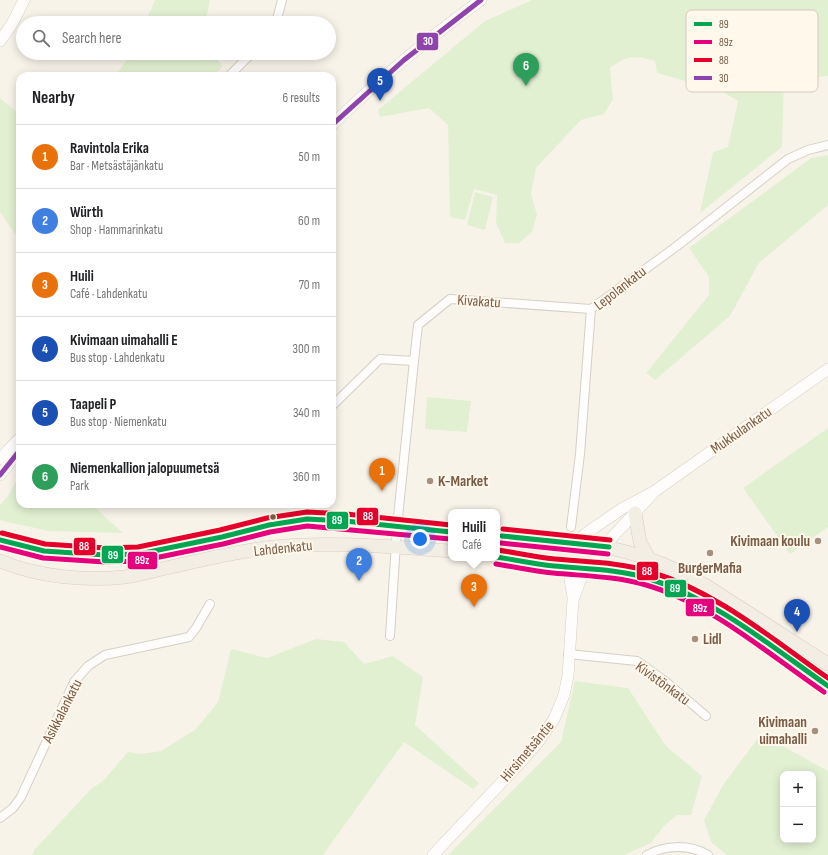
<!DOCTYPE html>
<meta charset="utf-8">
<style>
:root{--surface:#fff;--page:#f6f6f6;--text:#202124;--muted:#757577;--line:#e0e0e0;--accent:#2563eb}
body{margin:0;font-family:"Sofia Sans Condensed",sans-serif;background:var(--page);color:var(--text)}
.controls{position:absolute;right:12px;bottom:12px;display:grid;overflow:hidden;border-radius:8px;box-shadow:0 2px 10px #0003}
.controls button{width:36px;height:36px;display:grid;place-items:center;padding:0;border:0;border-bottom:1px solid var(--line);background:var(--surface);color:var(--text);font:20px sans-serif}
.you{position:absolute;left:420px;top:539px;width:14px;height:14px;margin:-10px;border:3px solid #fff;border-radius:50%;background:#1a73e8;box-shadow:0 0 0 6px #1a73e833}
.badge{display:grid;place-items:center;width:26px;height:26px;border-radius:50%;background:var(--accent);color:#fff;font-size:13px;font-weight:700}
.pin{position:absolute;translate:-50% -33px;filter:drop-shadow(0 1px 2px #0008)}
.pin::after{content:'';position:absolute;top:21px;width:14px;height:12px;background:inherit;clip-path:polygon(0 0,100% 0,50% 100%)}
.popup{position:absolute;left:448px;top:509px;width:52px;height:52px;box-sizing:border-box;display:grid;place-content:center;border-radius:8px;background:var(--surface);filter:drop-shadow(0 1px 3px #0005);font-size:13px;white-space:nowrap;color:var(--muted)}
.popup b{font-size:15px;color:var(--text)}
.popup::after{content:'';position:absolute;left:50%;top:100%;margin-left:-8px;border:8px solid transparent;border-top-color:var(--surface)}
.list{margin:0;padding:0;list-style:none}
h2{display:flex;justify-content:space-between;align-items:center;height:52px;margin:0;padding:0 16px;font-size:17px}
h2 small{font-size:13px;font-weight:400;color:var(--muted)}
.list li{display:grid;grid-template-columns:26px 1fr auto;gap:12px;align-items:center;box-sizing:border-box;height:64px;padding:0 16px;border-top:1px solid var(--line)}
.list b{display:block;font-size:15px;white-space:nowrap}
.list p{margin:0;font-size:13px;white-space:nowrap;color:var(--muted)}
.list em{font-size:13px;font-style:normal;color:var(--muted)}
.icon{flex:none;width:22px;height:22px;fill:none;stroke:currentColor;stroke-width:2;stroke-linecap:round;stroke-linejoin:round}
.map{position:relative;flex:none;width:828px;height:855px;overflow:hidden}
.search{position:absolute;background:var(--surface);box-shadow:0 2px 10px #0003;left:16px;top:16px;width:320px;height:44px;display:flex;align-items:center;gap:10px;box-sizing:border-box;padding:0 14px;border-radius:22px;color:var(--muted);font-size:15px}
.panel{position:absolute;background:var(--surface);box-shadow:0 2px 10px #0003;left:16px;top:72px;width:320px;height:436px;border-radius:12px}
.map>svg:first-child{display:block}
.green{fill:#e2f0d2;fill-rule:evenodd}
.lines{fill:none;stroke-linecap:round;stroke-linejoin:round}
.street-casing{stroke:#d6cfc6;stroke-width:10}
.secondary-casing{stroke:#d8cfc6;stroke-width:12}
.primary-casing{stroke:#d7cdc4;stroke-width:14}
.street{stroke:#fefdfc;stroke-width:8}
.secondary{stroke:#fefdfc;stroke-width:11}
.primary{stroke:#f3eee4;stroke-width:13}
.bus-1-casing{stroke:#fff8eb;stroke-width:8}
.bus-2-casing{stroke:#fff8eb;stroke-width:8}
.bus-3-casing{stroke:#fff8eb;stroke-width:8}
.bus-4-casing{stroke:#fff8eb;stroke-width:8}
.bus-1{stroke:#00a651;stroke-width:5}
.bus-2{stroke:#e5007d;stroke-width:5}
.bus-3{stroke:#e4002b;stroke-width:5}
.bus-4{stroke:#8e44ad;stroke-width:5}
.poi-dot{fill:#a5907f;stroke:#fff8eb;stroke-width:1.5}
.bus-dot{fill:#795b46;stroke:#fff8eb;stroke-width:1.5}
.labels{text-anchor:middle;stroke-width:4;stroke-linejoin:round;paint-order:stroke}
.street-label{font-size:15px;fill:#795b46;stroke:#fff8eb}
.poi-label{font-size:15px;font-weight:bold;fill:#795b46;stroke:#fff8eb;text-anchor:start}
.key{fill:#fff8eb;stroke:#d7c9ba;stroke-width:1}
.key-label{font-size:11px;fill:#795b46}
.line-badge{stroke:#fff8eb;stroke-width:1.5}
.badge-label{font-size:11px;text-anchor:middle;font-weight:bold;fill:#fff}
</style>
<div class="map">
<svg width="828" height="855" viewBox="0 0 828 855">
<rect width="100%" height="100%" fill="#f8f3e9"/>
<!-- green -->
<g class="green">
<path d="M155,0H210L207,15L200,23H145Z"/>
<path d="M532,0H828V76L797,79L784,82L782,147L700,213L713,152L728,147L738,101L721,91L657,73L655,61C634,55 627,55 610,68L613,99L604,114L581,120L536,168L531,194L537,215L532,232L519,243H505L496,223L497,195L474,189L465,220L450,217L448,125L429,108L380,117L378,110L485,21Z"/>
<path d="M132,53H210L223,66L213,76H115Z"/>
<path d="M0,98L20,115V241L0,212Z"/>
<path d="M828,155V205L759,263L730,316L655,380L646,373L709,295V277L689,248L811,158Z"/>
<path d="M475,192L493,197L485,230L467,225Z"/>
<path d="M427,397L471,401L467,432L425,429Z"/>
<path d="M828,428V527L790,554L743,488Z"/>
<path d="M20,474V504H91L123,533L49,531L3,521L0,519V505L8,496Z"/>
<path d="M316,639L344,642L364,664L393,656L423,677L415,725L479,783L473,789L404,742L323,855H32L35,849L92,788L103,781L128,752L141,754L161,751L196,729L218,702L231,649L267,658Z"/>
<path d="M575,681L628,688L666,746L702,776L691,815H677L664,826L651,843L624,855H448L561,742Z"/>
<path d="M761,734L828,771V855H727L711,842L704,820L723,785ZM783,774H813V840H783Z"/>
</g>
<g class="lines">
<!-- street casing -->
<g class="street-casing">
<g id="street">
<path d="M276,23L282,0"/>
<path d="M229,76L252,53"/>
<path d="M332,406L380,359L414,361L418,325L450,299L591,309"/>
<path d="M571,527L580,454L591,309L677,246L788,159L808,150L828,145"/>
<path d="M390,636L397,527L414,361"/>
<path d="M568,654L637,661L665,681L706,716"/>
<path d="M0,818L13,808L21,797L74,682L88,666L105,655L189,637L196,628L210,604"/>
<path d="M647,855C665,845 689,844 708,855"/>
</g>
</g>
<!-- secondary casing -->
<g class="secondary-casing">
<g id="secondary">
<path d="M0,41L12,24L24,0"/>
<path d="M332,125C378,80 429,38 481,0"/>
<path d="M0,459L20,438"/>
<path d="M0,475L20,450"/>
<path d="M573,597L570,579L577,555L578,542L585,534L623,508L655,491L828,369"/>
<path d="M433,855L520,763L539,741L554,719L564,695L568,676L573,600L580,581L593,558L655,491"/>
</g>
</g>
<!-- primary casing -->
<g class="primary-casing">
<g id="primary">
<path d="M635,513L640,542L648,557"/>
<path d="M497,535C576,542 634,543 705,585L828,664"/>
<path d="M0,540L44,551L105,555L139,554L222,537L269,525L307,519L345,521L451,532"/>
<path d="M497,551L512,550L577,555L603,546"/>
<path d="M497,557C516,560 535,564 554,566C586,569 618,569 650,579C711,598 774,650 828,686"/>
<path d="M0,561C38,577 85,581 125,577C139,575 153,571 166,568C202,560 237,551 273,547C332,541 392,547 451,551"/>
</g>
</g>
<!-- street -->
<use href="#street" class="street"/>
<!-- secondary -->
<use href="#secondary" class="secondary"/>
<!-- primary -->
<use href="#primary" class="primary"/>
<!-- bus-1 casing -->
<g class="bus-1-casing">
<g id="bus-1">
<path d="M502,536L609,547"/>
<path d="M0,540L44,551L105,555L139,554L222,537L269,525L307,519L345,521L451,532"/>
<path d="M497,557C516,560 535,564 554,566C586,569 619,569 650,579C716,600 772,647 828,686"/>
</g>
</g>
<!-- bus-2 casing -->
<g class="bus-2-casing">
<g id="bus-2">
<path d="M501,543L608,554"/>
<path d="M0,547L43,558L105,562L140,561L223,544L270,532L307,526L450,539"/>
<path d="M496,564C515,567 534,571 553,573C584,576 615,576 646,585C712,604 768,654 824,692"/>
</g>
</g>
<!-- bus-3 casing -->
<g class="bus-3-casing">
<g id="bus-3">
<path d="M503,529L610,540"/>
<path d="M2,533L45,544L105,548L138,547L220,530L267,518L307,512L346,514L451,525"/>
<path d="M498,550C517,553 536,557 555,559C587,562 620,562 651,572C717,592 772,639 828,678"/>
</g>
</g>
<!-- bus-4 casing -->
<g class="bus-4-casing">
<g id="bus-4">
<path d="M332,125L404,60L481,0"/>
<path d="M0,475L20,450"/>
</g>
</g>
<!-- bus-1 -->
<use href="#bus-1" class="bus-1"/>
<!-- bus-2 -->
<use href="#bus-2" class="bus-2"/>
<!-- bus-3 -->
<use href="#bus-3" class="bus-3"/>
<!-- bus-4 -->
<use href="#bus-4" class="bus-4"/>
</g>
<!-- markers -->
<g class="poi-dot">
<circle cx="430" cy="481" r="4"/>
<circle cx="818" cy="541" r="4"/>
<circle cx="710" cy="553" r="4"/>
<circle cx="695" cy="639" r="4"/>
<circle cx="815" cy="731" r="4"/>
</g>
<circle class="bus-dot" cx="273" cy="517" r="3.5"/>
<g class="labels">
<!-- street labels -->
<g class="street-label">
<text transform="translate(620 288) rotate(-38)" y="5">Lepolankatu</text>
<text transform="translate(479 301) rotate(4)" y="5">Kivakatu</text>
<text transform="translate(741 430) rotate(-35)" y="5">Mukkulankatu</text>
<text transform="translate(283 548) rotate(-6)" y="5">Lahdenkatu</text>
<text transform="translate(663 683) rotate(36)" y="5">Kivistönkatu</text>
<text transform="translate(62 711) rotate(-63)" y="5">Asikkalankatu</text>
<text transform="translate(527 751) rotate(-50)" y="5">Hirsimetsäntie</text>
</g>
<!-- poi labels -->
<g class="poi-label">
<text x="438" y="486">K-Market</text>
<text x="810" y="546" text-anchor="end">Kivimaan koulu</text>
<text x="710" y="573" text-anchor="middle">BurgerMafia</text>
<text x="703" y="644">Lidl</text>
<text x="807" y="727" text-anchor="end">Kivimaan<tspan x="807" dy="17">uimahalli</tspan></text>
</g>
</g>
<!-- legend -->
<rect x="686" y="10" width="132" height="82" rx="6" class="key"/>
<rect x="694" y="22" width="18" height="4" fill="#00a651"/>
<rect x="694" y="40" width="18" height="4" fill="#e5007d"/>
<rect x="694" y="58" width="18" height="4" fill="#e4002b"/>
<rect x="694" y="76" width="18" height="4" fill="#8e44ad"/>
<g class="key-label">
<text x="719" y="28">89</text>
<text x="719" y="46">89z</text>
<text x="719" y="64">88</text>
<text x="719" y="82">30</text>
</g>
<g class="line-badge">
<rect x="416" y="32" width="23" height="19" rx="4" fill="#8e44ad"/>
<rect x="356" y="507" width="23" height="19" rx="4" fill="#e4002b"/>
<rect x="326" y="511" width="23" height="19" rx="4" fill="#00a651"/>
<rect x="73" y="537" width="23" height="19" rx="4" fill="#e4002b"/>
<rect x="101" y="545" width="23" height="19" rx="4" fill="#00a651"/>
<rect x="127" y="551" width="31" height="19" rx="4" fill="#e5007d"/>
<rect x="636" y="561" width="23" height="20" rx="4" fill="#e4002b"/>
<rect x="664" y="579" width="23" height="19" rx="4" fill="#00a651"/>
<rect x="685" y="598" width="30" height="19" rx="4" fill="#e5007d"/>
</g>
<g class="badge-label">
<text x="428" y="45">30</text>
<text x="368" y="520">88</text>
<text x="337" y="524">89</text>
<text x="84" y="550">88</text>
<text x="113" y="559">89</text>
<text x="142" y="564">89z</text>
<text x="647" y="575">88</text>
<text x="675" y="592">89</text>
<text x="700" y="612">89z</text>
</g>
</svg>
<div class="controls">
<button>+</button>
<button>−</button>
</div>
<div class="you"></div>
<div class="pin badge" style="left:382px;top:491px;background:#e8710a">1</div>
<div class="pin badge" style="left:359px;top:581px;background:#3f7fe0">2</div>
<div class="pin badge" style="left:474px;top:607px;background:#e8710a">3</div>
<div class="popup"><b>Huili</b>Café</div>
<div class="pin badge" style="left:797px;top:632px;background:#1a4fb4">4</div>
<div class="pin badge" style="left:380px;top:101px;background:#1a4fb4">5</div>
<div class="pin badge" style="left:526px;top:86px;background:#2e9e5b">6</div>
<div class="search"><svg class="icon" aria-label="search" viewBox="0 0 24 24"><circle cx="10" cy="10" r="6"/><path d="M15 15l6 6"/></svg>Search here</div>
<section class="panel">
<h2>Nearby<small>6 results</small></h2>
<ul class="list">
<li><span class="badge" style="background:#e8710a">1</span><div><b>Ravintola Erika</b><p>Bar · Metsästäjänkatu</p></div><em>50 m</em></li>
<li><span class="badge" style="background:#3f7fe0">2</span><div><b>Würth</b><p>Shop · Hammarinkatu</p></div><em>60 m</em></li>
<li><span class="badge" style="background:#e8710a">3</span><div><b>Huili</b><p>Café · Lahdenkatu</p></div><em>70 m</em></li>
<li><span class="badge" style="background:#1a4fb4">4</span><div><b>Kivimaan uimahalli E</b><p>Bus stop · Lahdenkatu</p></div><em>300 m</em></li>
<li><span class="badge" style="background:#1a4fb4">5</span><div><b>Taapeli P</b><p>Bus stop · Niemenkatu</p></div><em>340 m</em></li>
<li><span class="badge" style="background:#2e9e5b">6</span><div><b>Niemenkallion jalopuumetsä</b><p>Park</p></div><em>360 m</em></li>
</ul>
</section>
</div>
